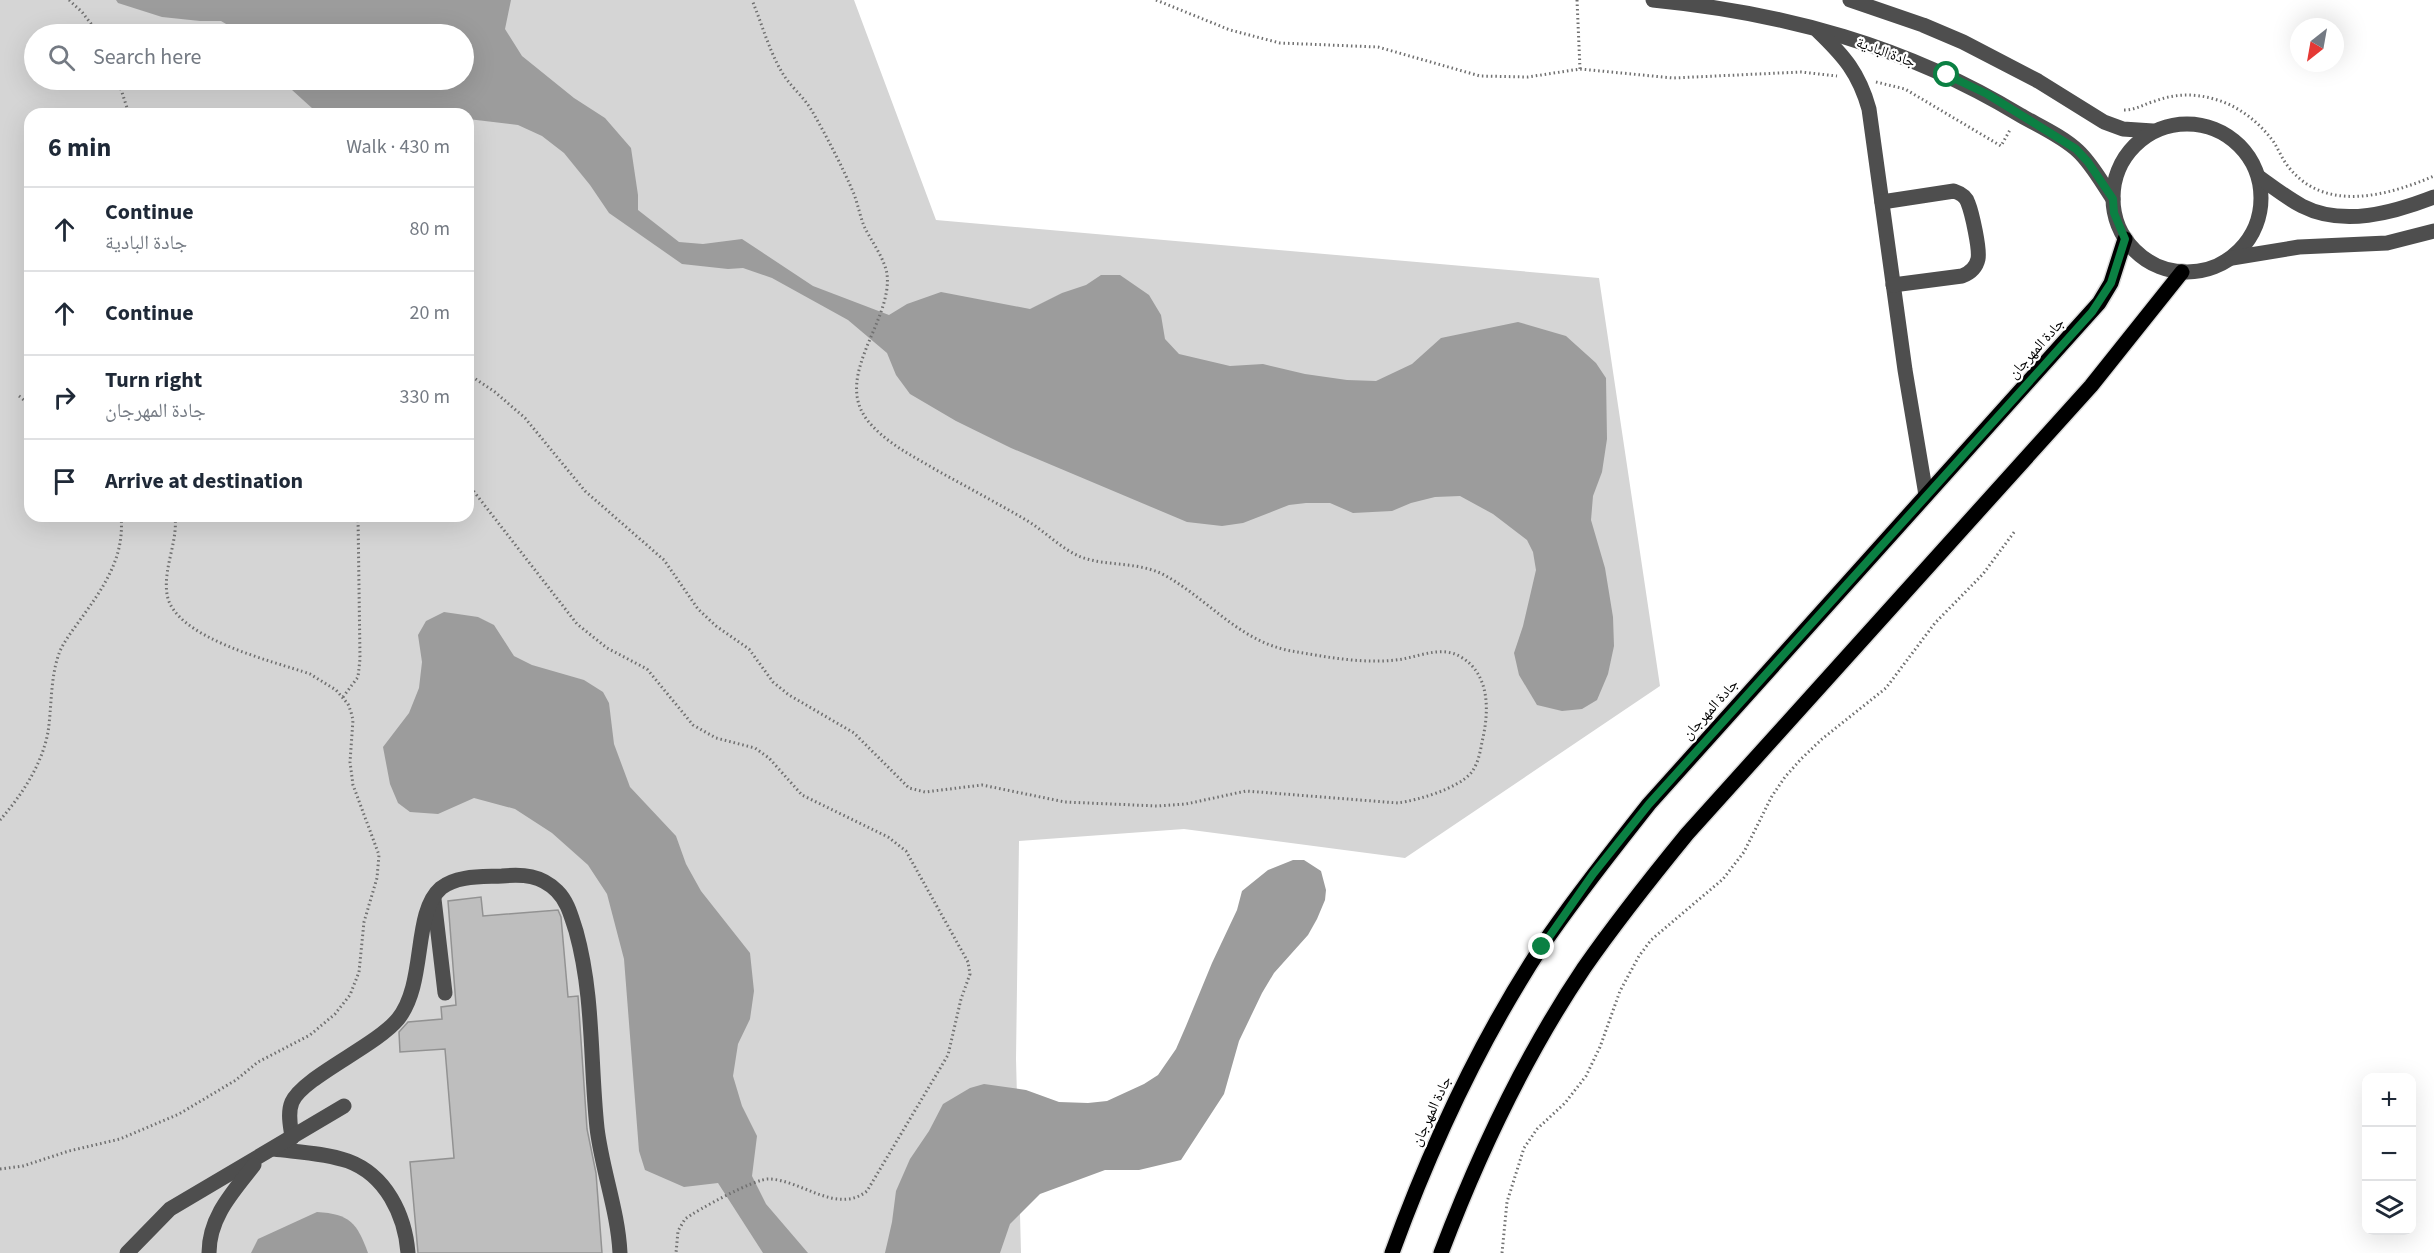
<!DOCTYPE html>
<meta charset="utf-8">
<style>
:root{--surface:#fff;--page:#f6f6f7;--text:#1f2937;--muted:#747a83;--line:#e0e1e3}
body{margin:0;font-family:"Source Sans 3","Noto Naskh Arabic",sans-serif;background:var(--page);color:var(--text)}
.controls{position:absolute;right:18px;bottom:18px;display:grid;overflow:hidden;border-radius:12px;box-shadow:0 6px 24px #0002}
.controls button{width:54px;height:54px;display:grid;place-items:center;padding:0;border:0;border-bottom:2px solid var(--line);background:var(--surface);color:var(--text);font:30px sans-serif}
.compass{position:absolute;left:2290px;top:18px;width:54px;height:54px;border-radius:50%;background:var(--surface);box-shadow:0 6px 24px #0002;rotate:211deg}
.stop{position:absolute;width:18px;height:18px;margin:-14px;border:4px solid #0b8043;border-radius:50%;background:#fff}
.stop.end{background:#0b8043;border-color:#fff;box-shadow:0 2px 6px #0008}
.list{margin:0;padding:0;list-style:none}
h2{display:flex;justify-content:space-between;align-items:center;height:78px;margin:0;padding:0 24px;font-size:26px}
h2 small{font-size:20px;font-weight:400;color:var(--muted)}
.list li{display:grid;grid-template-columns:39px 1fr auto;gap:18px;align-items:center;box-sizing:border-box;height:84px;padding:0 24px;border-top:2px solid var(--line)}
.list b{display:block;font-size:22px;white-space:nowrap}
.list p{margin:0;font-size:20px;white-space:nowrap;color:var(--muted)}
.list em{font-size:20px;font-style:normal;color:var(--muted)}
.icon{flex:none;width:33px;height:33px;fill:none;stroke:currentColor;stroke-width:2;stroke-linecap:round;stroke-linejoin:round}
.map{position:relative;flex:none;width:2434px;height:1253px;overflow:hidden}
.search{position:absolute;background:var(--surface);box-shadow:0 6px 24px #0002;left:24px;top:24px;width:450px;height:66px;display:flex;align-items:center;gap:15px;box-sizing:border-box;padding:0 21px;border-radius:33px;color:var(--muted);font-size:22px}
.panel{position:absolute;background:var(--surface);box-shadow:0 6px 24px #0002;left:24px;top:108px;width:450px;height:414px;border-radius:18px}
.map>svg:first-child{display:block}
.green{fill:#d5d5d5;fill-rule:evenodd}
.water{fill:#9c9c9c}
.building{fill:#bebebe;stroke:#929292;stroke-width:1.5}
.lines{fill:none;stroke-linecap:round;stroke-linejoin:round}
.major-casing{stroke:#dbdbdb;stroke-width:18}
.path{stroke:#707070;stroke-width:3;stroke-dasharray:1.5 3;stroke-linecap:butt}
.minor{stroke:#4e4e4e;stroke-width:15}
.major{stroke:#000;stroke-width:15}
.route{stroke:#0b8043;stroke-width:8}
.labels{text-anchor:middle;stroke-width:4.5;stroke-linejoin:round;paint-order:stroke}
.street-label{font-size:15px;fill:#000;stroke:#fff}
</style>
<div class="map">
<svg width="2434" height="1253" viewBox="0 0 2434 1253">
<rect width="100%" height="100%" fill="#fff"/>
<!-- green -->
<path class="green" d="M0,0H854L936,220L1599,278L1660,686L1405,858L1184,829L1019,841L1016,1059L1021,1253H0ZM34,34H464V80H34ZM30,114H468V516H30Z"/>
<!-- water -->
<g class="water">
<path d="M116,0H511L505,29L522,56L574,98L605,118L631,148L638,195V210L679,242L703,244L742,239L813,286L889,315L907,304L941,292L1030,309L1062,293L1086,285L1101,275H1120L1149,295L1161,315L1165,339L1179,354L1230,366L1263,364L1305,374L1347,380L1376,381L1412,364L1441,338L1518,322L1566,336L1596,363L1606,378L1607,439L1602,472L1593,496L1591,520L1605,568L1613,617L1614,646L1608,674L1597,700L1582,709L1562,711L1537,705L1519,675L1514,653L1523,626L1536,570L1533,552L1527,540L1493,514L1460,496L1435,497L1411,503L1392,511L1353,513L1330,503H1306L1289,505L1243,523L1222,526L1187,522L1011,448L956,421L910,394L896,375L887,353L848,320L772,278L743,268L728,269L682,264L609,213L590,185L564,153L542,136L518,125L468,119V114H323L313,109L281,80H464V34H243L221,21H200L162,17L118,3Z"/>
<path d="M444,612L478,617L494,625L514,656L532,665L584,680L603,692L609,703L614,744L630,787L676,836L686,864L701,891L750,953L754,991L750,1019L738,1044L733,1076L742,1106L757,1136L752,1176L766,1204L808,1253H763L718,1183L684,1187L645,1170L639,1151L624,959L607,894L588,865L552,833L515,809L474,798L438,814L410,812L398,803L390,784L383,747L409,713L419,688L422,662L418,635L426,621Z"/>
<path d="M1293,860H1304L1321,871L1326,890L1325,900L1317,919L1308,935L1274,973L1262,993L1239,1041L1224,1094L1181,1160L1139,1170H1105L1040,1194L1010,1224L1000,1253H885L892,1222L896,1191L910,1159L929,1131L943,1104L970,1088L984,1084L1026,1090L1059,1102L1088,1103L1107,1101L1144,1084L1158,1075L1176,1049L1186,1026L1212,963L1237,910L1242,891L1268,870Z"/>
<path d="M317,1212C350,1214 357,1223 368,1253H251L258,1239Z"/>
</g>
<!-- building -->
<path class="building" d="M481,897L483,916L558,910L561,917L568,997L578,996L587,1129L596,1173L602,1253H418L410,1162L454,1158L445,1049L400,1052L399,1032L408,1022L442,1019L441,1007L456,1005L448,901Z"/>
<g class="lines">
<!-- major casing -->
<g class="major-casing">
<g id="major">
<path d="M1392,1253C1431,1146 1479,1042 1542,946C1575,897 1612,851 1649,804L2099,303L2111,283L2125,239"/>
<path d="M1441,1253C1479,1153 1524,1057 1584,968C1616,922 1651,878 1687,834L2091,386L2182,272"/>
</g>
</g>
<!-- path -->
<g class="path">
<path d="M69,0L82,12L99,34"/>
<path d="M1156,0L1230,30L1280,43L1378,47L1480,76L1528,77L1580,69L1673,78L1801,72L1837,76"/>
<path d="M1577,0L1580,69"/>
<path d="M118,80L129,114"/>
<path d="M1876,82L1905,89L2001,146L2011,128"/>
<path d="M2124,110C2136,110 2144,104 2155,101C2174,94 2194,93 2214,99C2237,105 2258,121 2273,141C2278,148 2281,157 2287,165C2323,214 2387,196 2434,176"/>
<path d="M468,374L495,392L525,418L585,491L664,560L698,609L716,626L749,649L773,682L789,695L854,733L909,788L925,792L982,785L1065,802L1157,806L1186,804L1246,791L1398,803C1418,800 1457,789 1471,773C1478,764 1480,753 1482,742C1489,713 1491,675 1461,657C1443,646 1423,655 1403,659C1368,665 1326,657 1291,651C1239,641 1209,600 1166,576C1140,561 1108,567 1081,557C1061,549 1045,531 1026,520C997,503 967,487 938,471C913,456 887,444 868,421C832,376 893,321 887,274C884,257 871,241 864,226C860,216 858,205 854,194C842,166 827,137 812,111C804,97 791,87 783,74C769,51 762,24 752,0"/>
<path d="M19,396L30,405"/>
<path d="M468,484L577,624L607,648L647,669L693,725L716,738L755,748L769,758L802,795L888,837L906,851L968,962L970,974L961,999L948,1055L867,1191C837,1215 802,1180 769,1179C756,1178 697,1210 685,1219L678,1231L676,1253"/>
<path d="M343,697L358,677L360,659L358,516"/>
<path d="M0,820C21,796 42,765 48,732C52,706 50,676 60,651C65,640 73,630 80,620C103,588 125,558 121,516"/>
<path d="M0,1169L23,1166L69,1151L120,1139L179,1114L236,1080L258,1062L310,1035L335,1014L350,995L359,972L364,922L377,878L379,855L353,785L350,762L353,720L351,712L348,704L336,690L310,674C273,661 173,638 167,594C163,568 178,542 175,516"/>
<path d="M1502,1253L1507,1202L1524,1148L1537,1129L1565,1103L1586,1076L1600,1047L1620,991L1639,956L1651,940L1723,879L1744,852L1772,796L1785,777L1801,759L1822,739L1886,688L1935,623L1983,574L2015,531"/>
</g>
<!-- minor -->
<g class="minor">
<path d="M1653,0C1785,13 1906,46 2020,115C2039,126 2062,136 2078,151C2092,164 2102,183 2113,199"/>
<path d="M1850,0L1923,25L1963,42L2038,81L2104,122L2123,129L2153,131"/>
<path d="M1818,31C1844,56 1859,73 1869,109L1905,370L1926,495"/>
<circle cx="2187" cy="198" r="74"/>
<path d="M2259,177C2273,187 2287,198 2302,206C2343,227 2393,213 2434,197"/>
<path d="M1882,202L1954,191C1960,193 1966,196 1968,203C1972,213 1980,249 1978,259C1976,268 1970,273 1962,276L1893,285"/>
<path d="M2232,258L2299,247L2387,243L2434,231"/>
<path d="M434,899L445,993"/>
<path d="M292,1138C291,1127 287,1114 292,1102C303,1077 376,1046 398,1019C427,983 412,913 441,888C457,875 483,877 502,876C523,874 541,875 557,891C568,902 571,916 576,931C594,996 590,1062 597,1128C602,1170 618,1211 620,1253"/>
<path d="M274,1149C298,1152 325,1153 348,1161C386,1175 405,1215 408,1253"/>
<path d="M127,1253L170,1209L344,1106"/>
<path d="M209,1253C209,1217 233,1192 254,1165"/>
</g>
<!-- major -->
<use href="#major" class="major"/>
</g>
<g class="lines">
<!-- route -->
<path class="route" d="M1542,947L1593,874L1649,804L2092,312L2111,283L2125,239L2114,213L2113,199L2088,162L2076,149L1987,94L1947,75"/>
</g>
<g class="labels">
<!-- street labels -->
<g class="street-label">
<text transform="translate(1886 52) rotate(20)" y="5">جادة البادية</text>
<text transform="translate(2036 348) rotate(-48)" y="5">جادة المهرجان</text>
<text transform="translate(1710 709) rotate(-48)" y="5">جادة المهرجان</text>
<text transform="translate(1431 1111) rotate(-65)" y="5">جادة المهرجان</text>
</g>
</g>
</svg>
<div class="controls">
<button>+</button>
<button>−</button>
<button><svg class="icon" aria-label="layers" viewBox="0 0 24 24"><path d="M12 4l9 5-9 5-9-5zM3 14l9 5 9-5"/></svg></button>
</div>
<svg class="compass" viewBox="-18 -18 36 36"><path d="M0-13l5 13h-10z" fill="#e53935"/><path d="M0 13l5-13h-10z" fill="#747a83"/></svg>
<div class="stop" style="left:1947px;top:75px"></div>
<div class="stop end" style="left:1542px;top:947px"></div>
<div class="search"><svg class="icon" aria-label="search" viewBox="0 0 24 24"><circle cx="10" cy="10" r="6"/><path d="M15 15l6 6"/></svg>Search here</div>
<section class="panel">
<h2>6 min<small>Walk · 430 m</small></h2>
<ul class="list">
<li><svg class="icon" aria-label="ahead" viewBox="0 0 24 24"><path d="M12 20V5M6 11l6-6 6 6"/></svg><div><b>Continue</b><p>جادة البادية</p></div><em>80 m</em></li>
<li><svg class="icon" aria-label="ahead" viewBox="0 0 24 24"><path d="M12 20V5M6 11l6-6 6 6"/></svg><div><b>Continue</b></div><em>20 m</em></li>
<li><svg class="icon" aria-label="right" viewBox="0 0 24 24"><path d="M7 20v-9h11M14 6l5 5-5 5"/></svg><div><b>Turn right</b><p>جادة المهرجان</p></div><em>330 m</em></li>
<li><svg class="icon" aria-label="arrive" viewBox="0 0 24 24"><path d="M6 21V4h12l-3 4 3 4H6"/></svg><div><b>Arrive at destination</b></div></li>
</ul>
</section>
</div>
